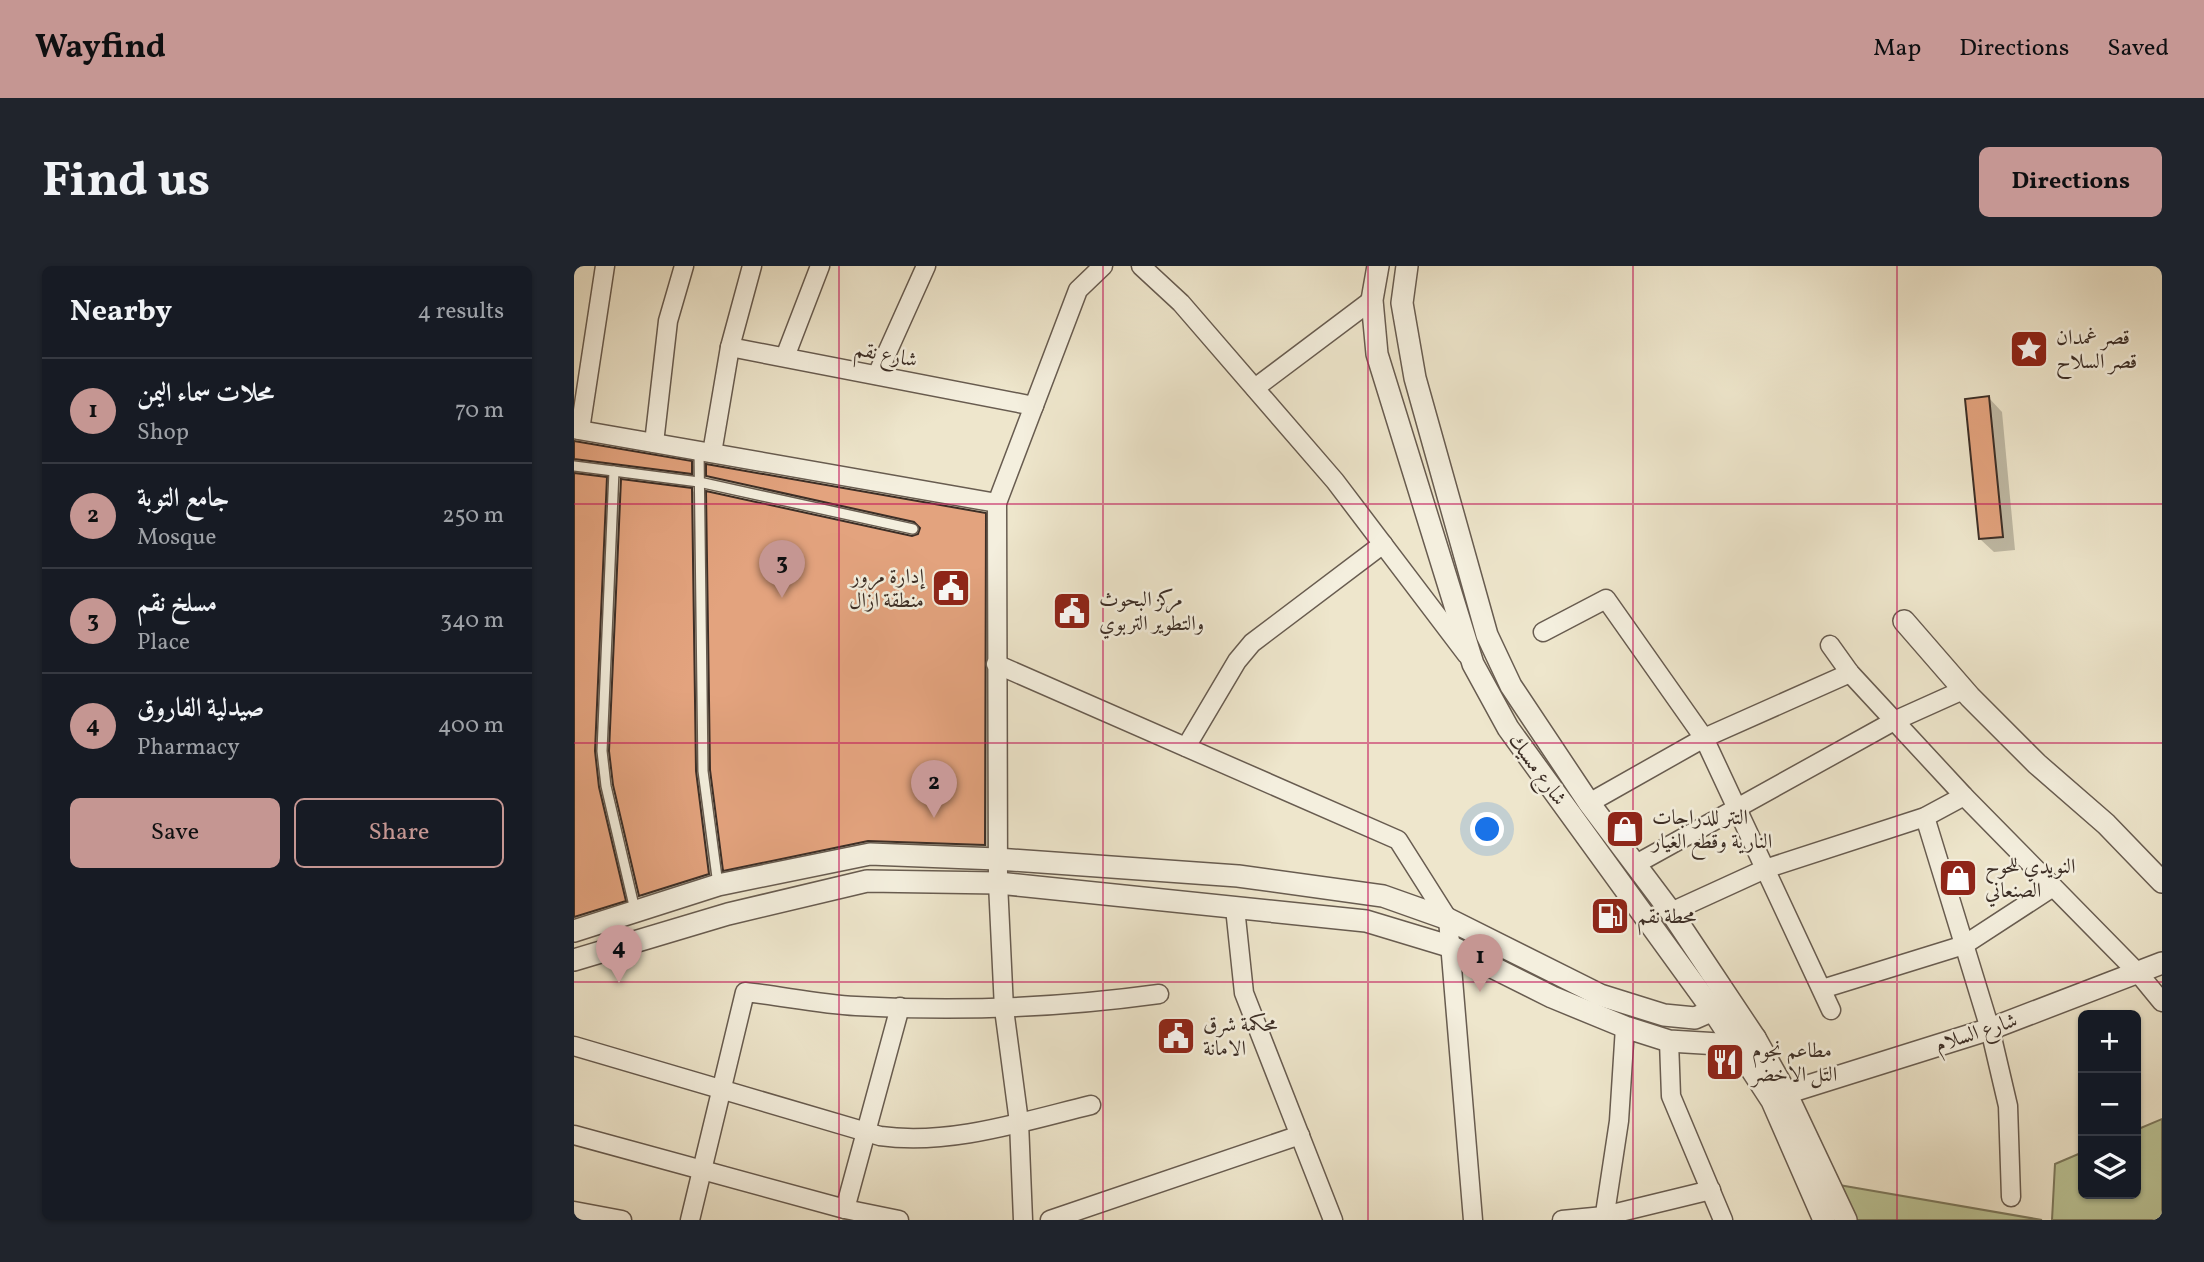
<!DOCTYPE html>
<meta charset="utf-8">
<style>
:root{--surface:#171b24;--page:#20242c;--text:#f1f3f6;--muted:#9ea1a6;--line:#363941;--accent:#c59692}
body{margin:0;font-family:Vollkorn,Amiri,serif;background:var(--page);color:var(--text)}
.controls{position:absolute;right:21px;bottom:21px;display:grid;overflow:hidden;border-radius:10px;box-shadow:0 2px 5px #0004}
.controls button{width:63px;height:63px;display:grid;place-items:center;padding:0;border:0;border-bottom:2px solid var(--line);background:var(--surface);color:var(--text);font:35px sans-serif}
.you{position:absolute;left:914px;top:564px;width:24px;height:24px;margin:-18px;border:5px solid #fff;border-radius:50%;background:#1a73e8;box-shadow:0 0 0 10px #1a73e833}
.badge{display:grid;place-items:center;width:46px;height:46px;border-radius:50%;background:var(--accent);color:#111;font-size:23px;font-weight:700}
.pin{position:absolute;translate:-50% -58px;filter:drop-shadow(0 2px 4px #0008)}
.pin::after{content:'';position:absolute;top:37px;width:24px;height:21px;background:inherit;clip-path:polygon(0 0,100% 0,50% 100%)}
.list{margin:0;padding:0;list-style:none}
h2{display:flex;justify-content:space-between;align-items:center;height:91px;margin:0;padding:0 28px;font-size:30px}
h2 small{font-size:23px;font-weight:400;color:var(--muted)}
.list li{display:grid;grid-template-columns:46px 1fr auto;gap:21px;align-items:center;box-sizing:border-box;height:105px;padding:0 28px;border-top:2px solid var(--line)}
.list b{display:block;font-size:26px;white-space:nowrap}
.list p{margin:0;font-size:23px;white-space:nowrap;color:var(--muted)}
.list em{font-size:23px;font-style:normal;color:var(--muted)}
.actions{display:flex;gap:14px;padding:21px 28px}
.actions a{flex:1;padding:16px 0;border:2px solid var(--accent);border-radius:10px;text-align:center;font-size:24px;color:var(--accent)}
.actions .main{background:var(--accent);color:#111}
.icon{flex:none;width:38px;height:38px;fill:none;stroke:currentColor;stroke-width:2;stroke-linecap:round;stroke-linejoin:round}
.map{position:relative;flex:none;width:1588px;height:954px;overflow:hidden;border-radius:10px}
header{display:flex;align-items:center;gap:42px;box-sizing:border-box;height:98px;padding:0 35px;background:var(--accent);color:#111}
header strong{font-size:33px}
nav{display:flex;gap:38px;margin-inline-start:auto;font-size:24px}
.intro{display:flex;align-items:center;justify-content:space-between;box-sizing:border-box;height:168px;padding:0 42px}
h1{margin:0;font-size:49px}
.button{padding:18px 32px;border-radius:10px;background:var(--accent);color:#111;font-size:24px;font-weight:700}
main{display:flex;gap:42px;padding:0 42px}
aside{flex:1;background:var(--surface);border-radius:10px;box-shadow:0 2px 5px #0004}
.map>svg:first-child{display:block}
.green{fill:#bbc496;stroke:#7c795e;stroke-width:2}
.shadow{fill:#0003}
.building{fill:#e3a37e;stroke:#3c2e26;stroke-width:2}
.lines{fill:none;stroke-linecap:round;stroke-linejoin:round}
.service-casing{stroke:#685c50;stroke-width:12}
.minor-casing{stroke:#685c50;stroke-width:21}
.tertiary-casing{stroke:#685c50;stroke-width:24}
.service{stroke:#f4efde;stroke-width:9}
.minor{stroke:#f4efde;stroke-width:18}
.tertiary{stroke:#f4efde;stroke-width:21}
.grid{fill:none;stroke:#c2185b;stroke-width:2;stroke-opacity:0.55}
.labels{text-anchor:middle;stroke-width:5;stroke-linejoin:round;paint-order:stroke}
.poi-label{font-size:21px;fill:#3c2e26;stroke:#f4efde;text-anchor:start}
.street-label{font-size:21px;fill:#3c2e26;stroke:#f4efde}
</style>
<header>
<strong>Wayfind</strong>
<nav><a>Map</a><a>Directions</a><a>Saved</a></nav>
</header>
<div class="intro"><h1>Find us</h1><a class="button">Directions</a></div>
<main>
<aside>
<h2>Nearby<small>4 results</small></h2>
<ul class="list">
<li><span class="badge">1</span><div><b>محلات سماء اليمن</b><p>Shop</p></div><em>70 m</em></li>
<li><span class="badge">2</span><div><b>جامع التوبة</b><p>Mosque</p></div><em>250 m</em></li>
<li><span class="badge">3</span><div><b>مسلخ نقم</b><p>Place</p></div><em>340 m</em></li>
<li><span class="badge">4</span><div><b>صيدلية الفاروق</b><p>Pharmacy</p></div><em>400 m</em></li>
</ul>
<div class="actions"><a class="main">Save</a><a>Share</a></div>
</aside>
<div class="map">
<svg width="1588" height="954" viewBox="0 0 1588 954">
<rect width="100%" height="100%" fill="#eee6cc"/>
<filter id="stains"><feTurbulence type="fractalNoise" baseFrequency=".00286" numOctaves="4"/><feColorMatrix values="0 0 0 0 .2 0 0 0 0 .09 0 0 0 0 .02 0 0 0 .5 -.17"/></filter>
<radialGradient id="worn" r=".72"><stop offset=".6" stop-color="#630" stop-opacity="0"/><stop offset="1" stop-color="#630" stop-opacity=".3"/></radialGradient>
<!-- green -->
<g class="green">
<path d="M1588,853V954H1478L1481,898L1509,886V928H1562V864Z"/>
<path d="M1265,919L1468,954H1283Z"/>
</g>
<!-- shadow -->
<g class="shadow">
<path d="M1415,132L1428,146L1441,284L1420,286L1406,273Z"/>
<path d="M0,176L117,197L131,211V221L15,206L9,210L32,213L48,229L118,224L134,241L338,272L351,268L148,224L134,210L411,248L425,262L423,592L308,588L164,617L151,604L137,500H135L148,621L80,643L67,630L35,484L38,536L64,648L0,669Z"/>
</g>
<!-- building -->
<g class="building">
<path d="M1415,130L1429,271L1405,273L1391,133Z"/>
<path d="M0,175L118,195V208L0,193Z"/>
<path d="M132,198L412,247L411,579L294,575L149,605L136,504L132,225L338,270L344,268L346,262L340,256L132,210Z"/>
<path d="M0,207L33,211L21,485L25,521L52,635L0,651Z"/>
<path d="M47,213L118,222L122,505L135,608L65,630L39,519L35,485Z"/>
</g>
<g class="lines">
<!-- service casing -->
<g class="service-casing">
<g id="service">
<path d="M125,185L129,505L144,619"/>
<path d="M0,200L125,216L339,263"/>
<path d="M40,205L28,485L32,520L61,644"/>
</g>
</g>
<!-- minor casing -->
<g class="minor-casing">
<g id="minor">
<path d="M567,0L607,37L761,215L893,389"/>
<path d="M156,81L460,140"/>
<path d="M211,91L246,0"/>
<path d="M303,109L352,0"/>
<path d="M681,122L798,34"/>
<path d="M0,163L423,237"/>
<path d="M6,164L31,0"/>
<path d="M80,177L94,55L110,0"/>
<path d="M138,187L156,81L178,0"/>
<path d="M969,366L1032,333L1130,472L1257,744"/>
<path d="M1256,379L1276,407L1390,530L1565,708L1588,736"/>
<path d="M422,398L824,574L874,653L899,954"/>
<path d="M612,481L663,395L678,377L809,278"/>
<path d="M1015,537L1130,472L1276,407"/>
<path d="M1351,551L1416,763L1434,840L1437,931"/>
<path d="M1062,598L1320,455L1389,424"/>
<path d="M661,642L670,727L759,954"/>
<path d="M1097,646L1191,603L1351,551L1390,530"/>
<path d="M1248,723L1390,679L1479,621"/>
<path d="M1095,775L1097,830L1149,954"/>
<path d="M0,780L306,870C375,880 451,855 517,839"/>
<path d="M0,869L271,943L325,954"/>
<path d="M271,943L326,741"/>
<path d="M0,945L48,954"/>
<path d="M116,954L171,726C208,730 245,738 282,740C385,746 483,742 585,728"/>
<path d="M449,954L445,856L430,743L424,617L423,237L504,24L529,0"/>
<path d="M476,954L726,869"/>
<path d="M988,954L1030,950L1137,924"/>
<path d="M1030,954L1045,855L1051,761"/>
</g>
</g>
<!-- tertiary casing -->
<g class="tertiary-casing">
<g id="tertiary">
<path d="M804,0L798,34L803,88L899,398L934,462L1140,746L1198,835L1250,954"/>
<path d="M833,0L828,37L841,112L913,369L937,420L1015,537L1097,646L1181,772L1212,827L1272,954"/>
<path d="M1330,355L1396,431L1463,498L1532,558L1588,616"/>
<path d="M0,665L144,619L296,588L423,593L664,610L809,630L874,653L1026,729L1090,749L1121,752L1155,737"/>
<path d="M0,694L154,648L293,615L424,617L792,655L878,681L978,731L1051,761L1095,775L1162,779L1181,772"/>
<path d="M1212,827L1416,763L1588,697"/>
</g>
</g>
<!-- service -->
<use href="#service" class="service"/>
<!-- minor -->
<use href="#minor" class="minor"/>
<!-- tertiary -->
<use href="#tertiary" class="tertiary"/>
</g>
<!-- grid -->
<path class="grid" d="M265,0V954M529,0V954M794,0V954M1059,0V954M1323,0V954M0,238H1588M0,477H1588M0,716H1588"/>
<!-- icons -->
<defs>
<g id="sight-square" transform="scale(2.0125)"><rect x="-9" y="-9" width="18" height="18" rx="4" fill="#8f2418" stroke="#f4efde"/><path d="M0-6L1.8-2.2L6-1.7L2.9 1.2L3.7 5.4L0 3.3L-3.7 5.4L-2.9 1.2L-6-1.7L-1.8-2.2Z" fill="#fff"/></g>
<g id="civic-square" transform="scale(2.0125)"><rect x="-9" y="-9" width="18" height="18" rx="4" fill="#8f2418" stroke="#f4efde"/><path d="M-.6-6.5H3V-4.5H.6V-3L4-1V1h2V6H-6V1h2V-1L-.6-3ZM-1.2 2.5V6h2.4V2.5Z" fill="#fff"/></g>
<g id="shop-square" transform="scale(2.0125)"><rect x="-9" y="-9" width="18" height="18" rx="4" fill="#8f2418" stroke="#f4efde"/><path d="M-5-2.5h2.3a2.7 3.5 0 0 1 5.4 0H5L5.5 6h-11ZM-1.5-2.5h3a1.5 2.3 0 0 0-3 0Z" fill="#fff"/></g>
<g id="fuel-square" transform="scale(2.0125)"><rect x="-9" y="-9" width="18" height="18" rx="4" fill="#8f2418" stroke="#f4efde"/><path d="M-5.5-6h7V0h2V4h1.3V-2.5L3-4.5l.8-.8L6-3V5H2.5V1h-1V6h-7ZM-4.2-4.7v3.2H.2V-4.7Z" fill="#fff"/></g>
<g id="restaurant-square" transform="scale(2.0125)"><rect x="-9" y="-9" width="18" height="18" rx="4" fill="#8f2418" stroke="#f4efde"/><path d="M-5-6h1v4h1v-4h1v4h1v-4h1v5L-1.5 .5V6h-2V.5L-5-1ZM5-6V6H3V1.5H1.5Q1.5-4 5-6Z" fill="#fff"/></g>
</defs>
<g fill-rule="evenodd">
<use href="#sight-square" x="1455" y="83"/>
<use href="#civic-square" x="377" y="322"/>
<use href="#civic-square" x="498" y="345"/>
<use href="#shop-square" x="1051" y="563"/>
<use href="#shop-square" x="1384" y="612"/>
<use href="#fuel-square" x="1036" y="650"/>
<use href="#civic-square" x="602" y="770"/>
<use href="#restaurant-square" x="1151" y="796"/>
</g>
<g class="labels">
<!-- poi labels -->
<g class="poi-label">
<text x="1482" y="78">قصر غمدان<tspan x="1482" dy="24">قصر السلاح</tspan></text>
<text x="350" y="317" text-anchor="end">إدارة مرور<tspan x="350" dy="24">منطقة ازال</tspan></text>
<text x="525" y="340">مركز البحوث<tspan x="525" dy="24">والتطوير التربوي</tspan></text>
<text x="1078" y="558">التتر للدراجات<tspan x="1078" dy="24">النارية وقطع الغيار</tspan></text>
<text x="1411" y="607">النويدي للحوح<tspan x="1411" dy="24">الصنعاني</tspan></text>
<text x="1063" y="657">محطة نقم</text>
<text x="629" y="765">محكمة شرق<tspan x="629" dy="24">الامانة</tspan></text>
<text x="1178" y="791">مطاعم نجوم<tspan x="1178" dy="24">التل الاخضر</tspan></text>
</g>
<!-- street labels -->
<g class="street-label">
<text transform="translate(312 88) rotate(11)" y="7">شارع نقم</text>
<text transform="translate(964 503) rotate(54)" y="7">شارع مسيك</text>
<text transform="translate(1402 766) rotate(-18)" y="7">شارع السلام</text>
</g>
</g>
<rect width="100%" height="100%" filter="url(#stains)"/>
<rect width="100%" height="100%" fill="url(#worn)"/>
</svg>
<div class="controls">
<button>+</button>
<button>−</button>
<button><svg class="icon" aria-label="layers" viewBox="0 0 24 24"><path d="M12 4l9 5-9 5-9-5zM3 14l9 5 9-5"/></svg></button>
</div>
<div class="you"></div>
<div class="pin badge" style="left:906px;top:726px">1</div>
<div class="pin badge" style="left:360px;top:552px">2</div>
<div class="pin badge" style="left:208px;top:332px">3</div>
<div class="pin badge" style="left:45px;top:717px">4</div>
</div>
</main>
